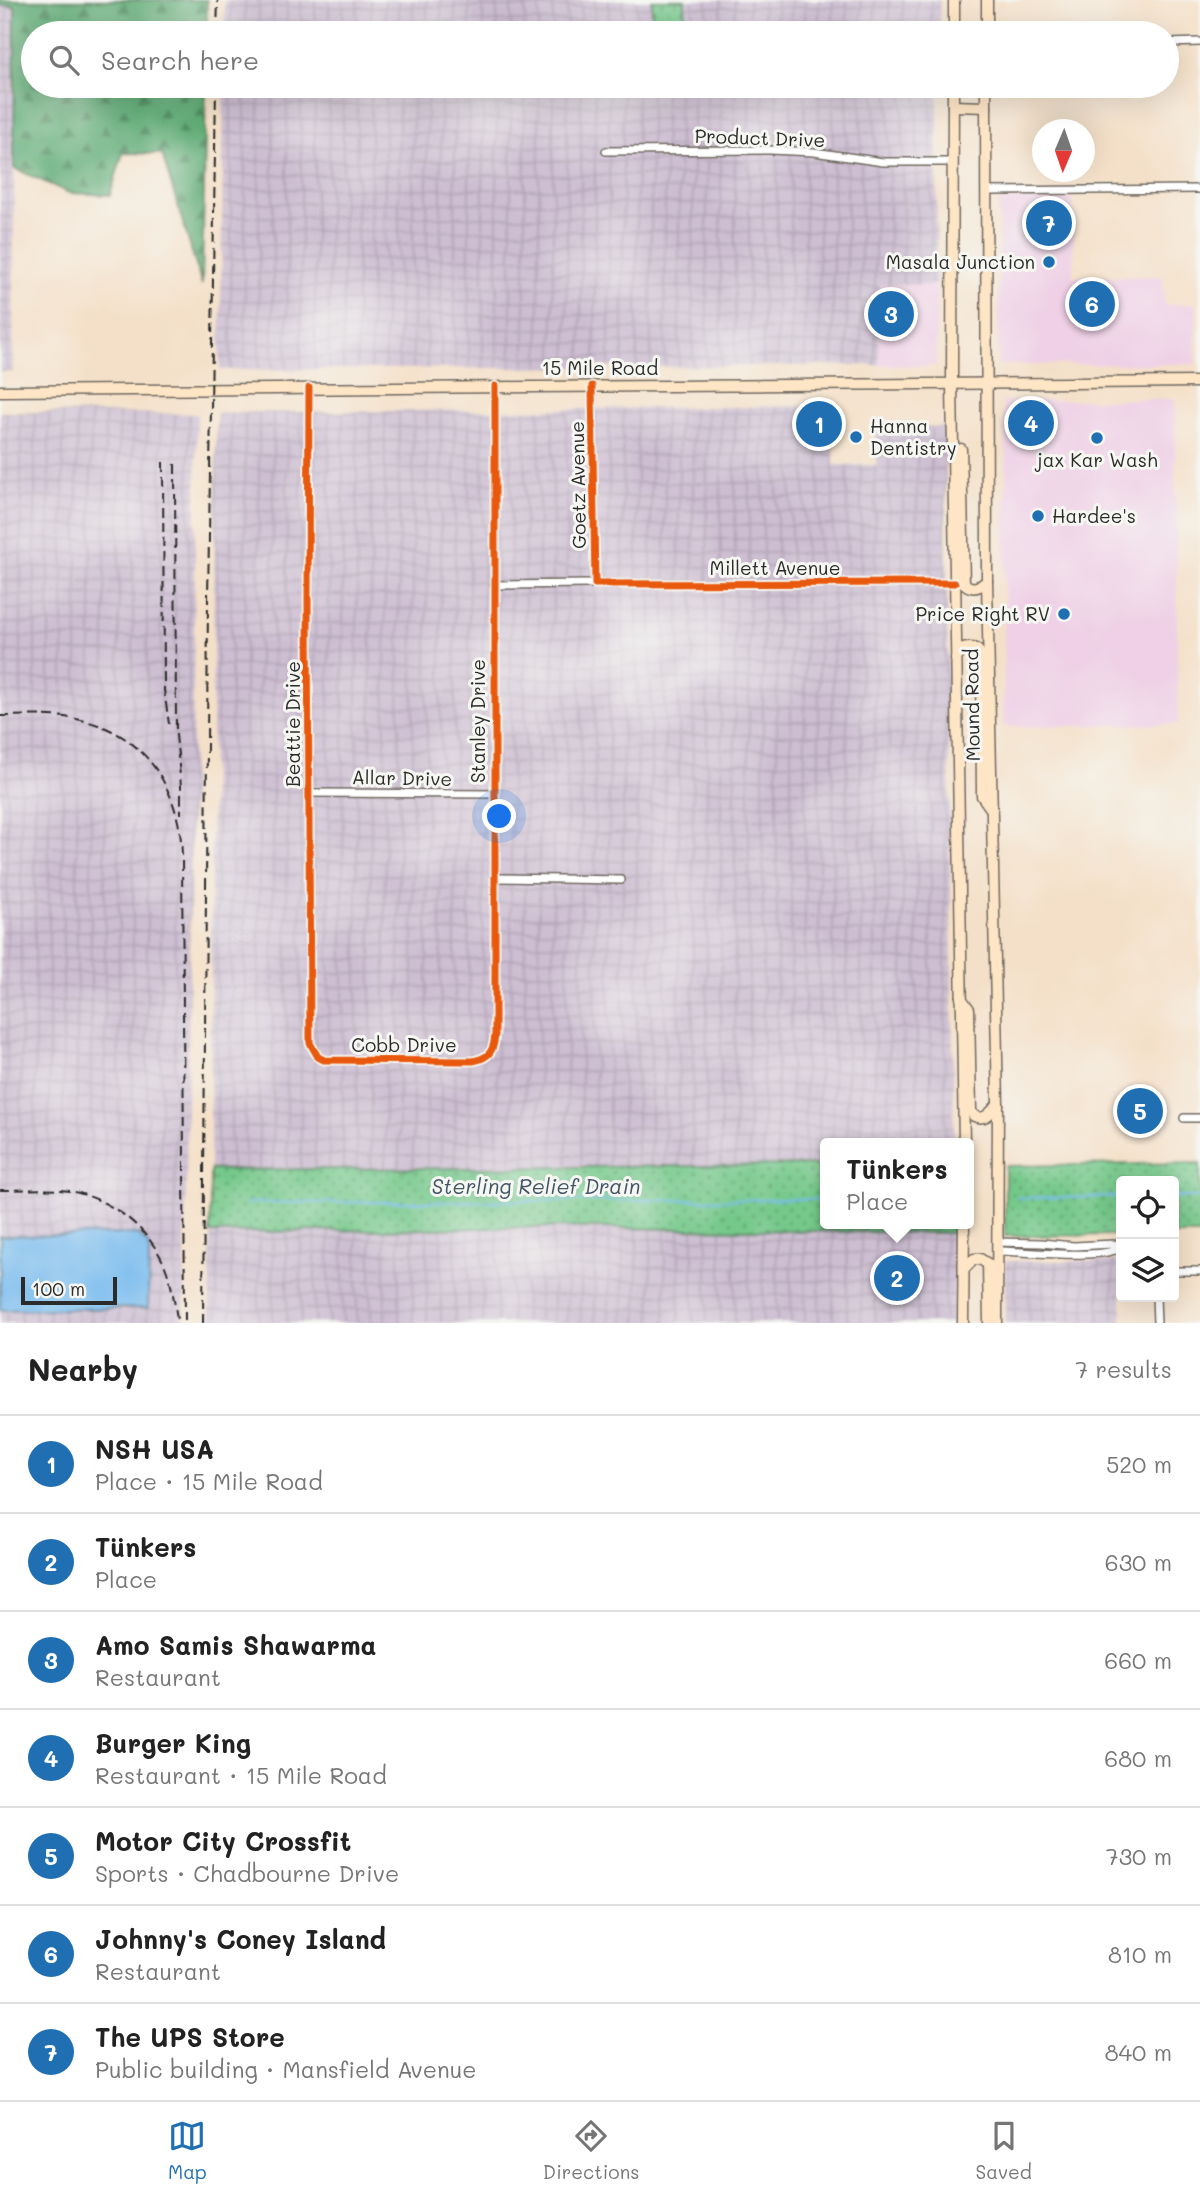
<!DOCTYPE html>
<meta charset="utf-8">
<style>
:root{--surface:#fff;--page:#f6f6f6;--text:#222;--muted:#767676;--line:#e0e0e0;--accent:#1f6fb2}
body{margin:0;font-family:Mali,sans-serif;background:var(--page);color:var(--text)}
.controls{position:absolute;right:21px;bottom:21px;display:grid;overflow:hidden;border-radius:7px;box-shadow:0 7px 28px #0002}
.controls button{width:63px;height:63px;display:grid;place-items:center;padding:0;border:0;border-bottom:2px solid var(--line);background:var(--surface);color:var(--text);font:35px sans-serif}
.compass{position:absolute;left:1032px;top:119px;width:63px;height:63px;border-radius:50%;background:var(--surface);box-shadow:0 7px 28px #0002;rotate:182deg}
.scale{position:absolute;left:21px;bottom:18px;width:96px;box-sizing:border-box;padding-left:7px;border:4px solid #2b2b2b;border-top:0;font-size:19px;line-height:24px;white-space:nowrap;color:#2b2b2b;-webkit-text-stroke:5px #f6f6f2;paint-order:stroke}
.you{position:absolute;left:500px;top:817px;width:24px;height:24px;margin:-18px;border:5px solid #fff;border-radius:50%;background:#1a73e8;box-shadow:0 0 0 10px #1a73e833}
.badge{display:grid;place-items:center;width:46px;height:46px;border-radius:50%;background:var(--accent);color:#fff;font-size:23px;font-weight:700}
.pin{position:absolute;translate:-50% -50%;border:4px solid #fff;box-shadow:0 2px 7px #0006}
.popup{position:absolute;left:820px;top:1138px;width:154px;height:91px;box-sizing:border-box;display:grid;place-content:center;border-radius:7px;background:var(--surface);filter:drop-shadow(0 2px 5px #0005);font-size:23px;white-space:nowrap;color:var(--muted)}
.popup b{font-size:26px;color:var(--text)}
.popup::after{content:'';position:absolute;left:50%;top:100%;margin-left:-14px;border:14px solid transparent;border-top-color:var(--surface)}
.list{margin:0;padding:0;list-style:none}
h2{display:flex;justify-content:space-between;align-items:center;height:91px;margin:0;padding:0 28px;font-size:30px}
h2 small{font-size:23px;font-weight:400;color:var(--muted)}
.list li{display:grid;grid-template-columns:46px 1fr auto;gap:21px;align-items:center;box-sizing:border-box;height:98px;padding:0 28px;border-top:2px solid var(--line)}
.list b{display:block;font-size:26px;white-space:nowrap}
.list p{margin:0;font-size:23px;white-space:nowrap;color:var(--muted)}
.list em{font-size:23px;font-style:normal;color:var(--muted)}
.icon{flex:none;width:38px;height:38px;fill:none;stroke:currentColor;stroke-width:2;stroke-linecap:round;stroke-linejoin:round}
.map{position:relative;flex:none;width:1200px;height:1323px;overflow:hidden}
.search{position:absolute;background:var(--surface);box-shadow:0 7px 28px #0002;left:21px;right:21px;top:21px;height:77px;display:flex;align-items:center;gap:18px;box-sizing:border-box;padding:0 24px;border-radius:38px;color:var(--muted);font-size:26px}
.sheet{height:777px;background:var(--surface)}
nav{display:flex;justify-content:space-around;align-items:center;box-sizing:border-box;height:98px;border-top:2px solid var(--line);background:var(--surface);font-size:19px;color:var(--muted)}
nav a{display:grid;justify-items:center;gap:4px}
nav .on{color:var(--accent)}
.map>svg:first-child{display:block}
.built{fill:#efd0e6}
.industrial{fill:url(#industrial-grid)}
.grass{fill:url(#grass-dots);stroke:#507a5a;stroke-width:2}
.forest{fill:url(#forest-firs);stroke:#466c50;stroke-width:2}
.water{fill:#78bbee;stroke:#52738c;stroke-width:2}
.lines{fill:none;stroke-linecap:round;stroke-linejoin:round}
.stream{stroke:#78bbee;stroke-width:2}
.street-casing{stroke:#716a62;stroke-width:10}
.secondary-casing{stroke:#716a62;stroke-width:13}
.street{stroke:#fff;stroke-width:7}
.secondary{stroke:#fde5c5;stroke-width:10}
.rail{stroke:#2b2b2b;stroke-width:2;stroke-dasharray:10 5;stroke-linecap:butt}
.cycleway-casing{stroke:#f6f6f2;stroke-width:11}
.cycleway{stroke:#e8590c;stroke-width:7}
.poi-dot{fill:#1f6fb2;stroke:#f6f6f2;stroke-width:2.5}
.labels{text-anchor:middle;stroke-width:6;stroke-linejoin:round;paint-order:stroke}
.street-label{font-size:19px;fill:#2b2b2b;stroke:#f6f6f2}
.poi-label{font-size:19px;fill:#2b2b2b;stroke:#f6f6f2;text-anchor:end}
.water-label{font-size:21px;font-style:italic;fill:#425666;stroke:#f6f6f2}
</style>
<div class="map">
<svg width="1200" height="1323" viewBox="0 0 1200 1323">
<defs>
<pattern id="industrial-grid" width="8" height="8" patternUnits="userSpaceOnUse" patternTransform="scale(1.75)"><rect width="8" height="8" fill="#cdbed2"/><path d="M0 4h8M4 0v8" fill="none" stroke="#b0a3b4"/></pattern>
<pattern id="grass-dots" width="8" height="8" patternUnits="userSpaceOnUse" patternTransform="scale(1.75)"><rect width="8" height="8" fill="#75c88a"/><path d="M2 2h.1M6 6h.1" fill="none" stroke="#60a371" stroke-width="1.8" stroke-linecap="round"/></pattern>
<pattern id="forest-firs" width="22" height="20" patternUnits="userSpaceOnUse" patternTransform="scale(1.75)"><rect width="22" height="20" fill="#60ac76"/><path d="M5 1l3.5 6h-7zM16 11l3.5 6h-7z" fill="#4f8c61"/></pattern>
</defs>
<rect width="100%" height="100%" fill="#f6f6f2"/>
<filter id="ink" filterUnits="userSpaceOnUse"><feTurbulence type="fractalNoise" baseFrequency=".0143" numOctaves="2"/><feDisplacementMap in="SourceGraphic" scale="14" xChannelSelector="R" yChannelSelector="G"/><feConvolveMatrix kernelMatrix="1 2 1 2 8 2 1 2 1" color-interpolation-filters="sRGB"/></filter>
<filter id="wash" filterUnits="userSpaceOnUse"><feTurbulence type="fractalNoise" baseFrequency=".00686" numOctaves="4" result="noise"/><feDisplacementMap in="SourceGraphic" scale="28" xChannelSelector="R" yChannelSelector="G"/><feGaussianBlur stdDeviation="1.57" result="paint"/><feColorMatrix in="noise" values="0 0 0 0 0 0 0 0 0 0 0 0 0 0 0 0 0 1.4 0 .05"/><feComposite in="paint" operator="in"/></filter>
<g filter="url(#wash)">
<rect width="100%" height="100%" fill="#f4e0c8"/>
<!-- built -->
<g class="built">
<path d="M999,199H1073V277L1163,276L1164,305L1196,304V364L998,365Z"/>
<path d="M879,284L936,285V366L879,365Z"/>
<path d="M1175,399L1178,724L1003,727L1006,458L1003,401Z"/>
</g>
<!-- industrial -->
<g class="industrial">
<path d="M225,0H940L939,33H224Z"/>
<path d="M0,5H15L13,372H0Z"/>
<path d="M224,86H938L936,285L880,284L879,365L220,370Z"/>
<path d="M833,406L834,465H876V427H945L954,1143H825V1165L210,1170L212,720L217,413Z"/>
<path d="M0,412L197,414L184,1323H0Z"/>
<path d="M543,1227L954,1233L955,1323H210V1233Z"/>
<path d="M1005,1261H1121L1122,1323H1005Z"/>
</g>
<!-- grass -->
<g class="grass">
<rect x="652" y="0" width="33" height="33"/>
<path d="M1200,1163V1235H1174V1181H1121V1235L1005,1236V1166Z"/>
<path d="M825,1165V1224H954V1233L543,1227L210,1233V1170Z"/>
</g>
<!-- forest -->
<path class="forest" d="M0,0H207V33H33V86H206L202,285L162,154L123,153L110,195L69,193L14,168L15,6L0,5Z"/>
<!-- water -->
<path class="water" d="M138,1234L149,1246L148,1308L0,1310V1236Z"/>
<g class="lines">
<!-- stream -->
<g class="stream">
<path d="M1174,1197H1200"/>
<path d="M1017,1198L1121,1197"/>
<path d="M246,1203L825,1199"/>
</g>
</g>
</g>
<g filter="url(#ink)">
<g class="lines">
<!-- street casing -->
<g class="street-casing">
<g id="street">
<path d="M1167,43L1200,42"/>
<path d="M606,151L770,150L814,152L883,162H953"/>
<path d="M986,191L1200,189"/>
<path d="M592,386L595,584L955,583"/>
<path d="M309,388L308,600L310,1043L318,1057L324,1060L473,1061C490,1058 494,1050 495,1034V386"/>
<path d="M494,585L590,584"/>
<path d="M309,793L494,794"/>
<path d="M495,878L621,880"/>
<path d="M1184,1118H1200"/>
<path d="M997,1251C1022,1251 1102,1260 1119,1248L1114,1244L1074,1246L1041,1243L997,1242"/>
<path d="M1174,1271H1200"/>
<path d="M1156,1297L1157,1323"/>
</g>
</g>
<!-- secondary casing -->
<g class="secondary-casing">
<g id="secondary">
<path d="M954,33V0"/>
<path d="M987,33V0"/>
<path d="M953,86L952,384L964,1143"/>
<path d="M986,86L987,581L998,1104L997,1323"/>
<path d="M953,106L986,107"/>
<path d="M0,391L1200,382"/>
<path d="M961,449L964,583C972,591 980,587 987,581"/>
<path d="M956,659L963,649C971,647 978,647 981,656L982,796L992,810"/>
<path d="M961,998L969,1009L971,1111L974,1116C986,1121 990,1113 998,1104"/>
<path d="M964,1269L974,1259H980L988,1264L989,1323"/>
<path d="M963,1323L964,1224"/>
</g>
</g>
<!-- street -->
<use href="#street" class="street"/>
<!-- secondary -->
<use href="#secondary" class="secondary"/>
<!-- rail -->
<g class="rail">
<path d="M217,33L218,0"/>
<path d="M163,462L164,690L169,724"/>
<path d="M175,464L176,735L181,786V814"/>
<path d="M0,716C23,716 47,714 70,718C142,728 180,786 182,855L185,1323"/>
<path d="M0,1190C22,1190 48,1188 70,1191C111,1199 151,1229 166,1269C172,1285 175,1304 177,1321"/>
<path d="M203,1323L208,599L216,86"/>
</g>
<!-- cycleway casing -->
<g class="cycleway-casing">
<g id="cycleway">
<path d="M592,386L595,584L955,583"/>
<path d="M309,388L308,600L310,1043L318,1057L324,1060L473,1061C490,1058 494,1050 495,1034V386"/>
</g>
</g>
<!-- cycleway -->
<use href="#cycleway" class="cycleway"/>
</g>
</g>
<!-- markers -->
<g class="poi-dot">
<circle cx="1049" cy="262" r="7"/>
<circle cx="856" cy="437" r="7"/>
<circle cx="1097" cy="438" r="7"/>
<circle cx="1038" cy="516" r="7"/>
<circle cx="1064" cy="614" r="7"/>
</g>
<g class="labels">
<!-- street labels -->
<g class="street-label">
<text transform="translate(760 138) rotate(2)" y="7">Product Drive</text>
<text x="600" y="375">15 Mile Road</text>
<text transform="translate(578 485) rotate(-91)" y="7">Goetz Avenue</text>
<text x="775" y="575">Millett Avenue</text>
<text transform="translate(972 705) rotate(-91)" y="7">Mound Road</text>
<text transform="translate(478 721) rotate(-90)" y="7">Stanley Drive</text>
<text transform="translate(293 724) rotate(-90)" y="7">Beattie Drive</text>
<text transform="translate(402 778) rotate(1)" y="7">Allar Drive</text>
<text x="404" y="1052">Cobb Drive</text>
</g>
<!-- poi labels -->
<g class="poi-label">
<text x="1035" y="269">Masala Junction</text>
<text x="870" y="433" text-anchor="start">Hanna<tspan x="870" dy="22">Dentistry</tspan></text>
<text x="1097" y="467" text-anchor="middle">jax Kar Wash</text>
<text x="1052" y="523" text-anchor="start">Hardee's</text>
<text x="1050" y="621">Price Right RV</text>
</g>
<!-- water labels -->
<g class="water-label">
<text x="536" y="1194">Sterling Relief Drain</text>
</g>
</g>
</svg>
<div class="controls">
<button><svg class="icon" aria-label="locate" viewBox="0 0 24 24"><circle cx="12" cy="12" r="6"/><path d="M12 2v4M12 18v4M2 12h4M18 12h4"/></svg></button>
<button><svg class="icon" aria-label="layers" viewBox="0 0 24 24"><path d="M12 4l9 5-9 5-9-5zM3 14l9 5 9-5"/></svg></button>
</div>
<svg class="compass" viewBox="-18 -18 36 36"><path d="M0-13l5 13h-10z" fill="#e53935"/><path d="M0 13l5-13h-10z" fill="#767676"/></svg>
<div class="scale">100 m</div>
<div class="you"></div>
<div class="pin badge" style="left:819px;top:424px">1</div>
<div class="pin badge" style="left:897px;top:1278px">2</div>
<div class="popup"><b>Tünkers</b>Place</div>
<div class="pin badge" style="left:891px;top:314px">3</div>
<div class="pin badge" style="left:1031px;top:423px">4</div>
<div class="pin badge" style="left:1140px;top:1111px">5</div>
<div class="pin badge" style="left:1092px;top:304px">6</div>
<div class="pin badge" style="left:1049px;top:223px">7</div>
<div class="search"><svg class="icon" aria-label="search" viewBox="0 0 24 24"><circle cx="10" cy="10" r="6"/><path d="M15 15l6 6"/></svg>Search here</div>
</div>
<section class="sheet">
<h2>Nearby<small>7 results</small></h2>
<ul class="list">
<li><span class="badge">1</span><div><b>NSH USA</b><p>Place · 15 Mile Road</p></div><em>520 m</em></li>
<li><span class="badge">2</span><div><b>Tünkers</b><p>Place</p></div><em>630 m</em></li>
<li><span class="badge">3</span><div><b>Amo Samis Shawarma</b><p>Restaurant</p></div><em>660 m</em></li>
<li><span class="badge">4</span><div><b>Burger King</b><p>Restaurant · 15 Mile Road</p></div><em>680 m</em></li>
<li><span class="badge">5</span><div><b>Motor City Crossfit</b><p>Sports · Chadbourne Drive</p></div><em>730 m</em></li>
<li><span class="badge">6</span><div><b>Johnny's Coney Island</b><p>Restaurant</p></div><em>810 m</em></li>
<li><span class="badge">7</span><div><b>The UPS Store</b><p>Public building · Mansfield Avenue</p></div><em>840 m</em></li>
</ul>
</section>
<nav>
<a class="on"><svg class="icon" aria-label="map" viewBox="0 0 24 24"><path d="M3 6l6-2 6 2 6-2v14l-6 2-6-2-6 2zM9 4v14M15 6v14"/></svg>Map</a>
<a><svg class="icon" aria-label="directions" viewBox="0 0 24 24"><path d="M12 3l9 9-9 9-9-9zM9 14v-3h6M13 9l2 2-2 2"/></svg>Directions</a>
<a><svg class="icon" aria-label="saved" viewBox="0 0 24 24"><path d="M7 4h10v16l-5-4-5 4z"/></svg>Saved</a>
</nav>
